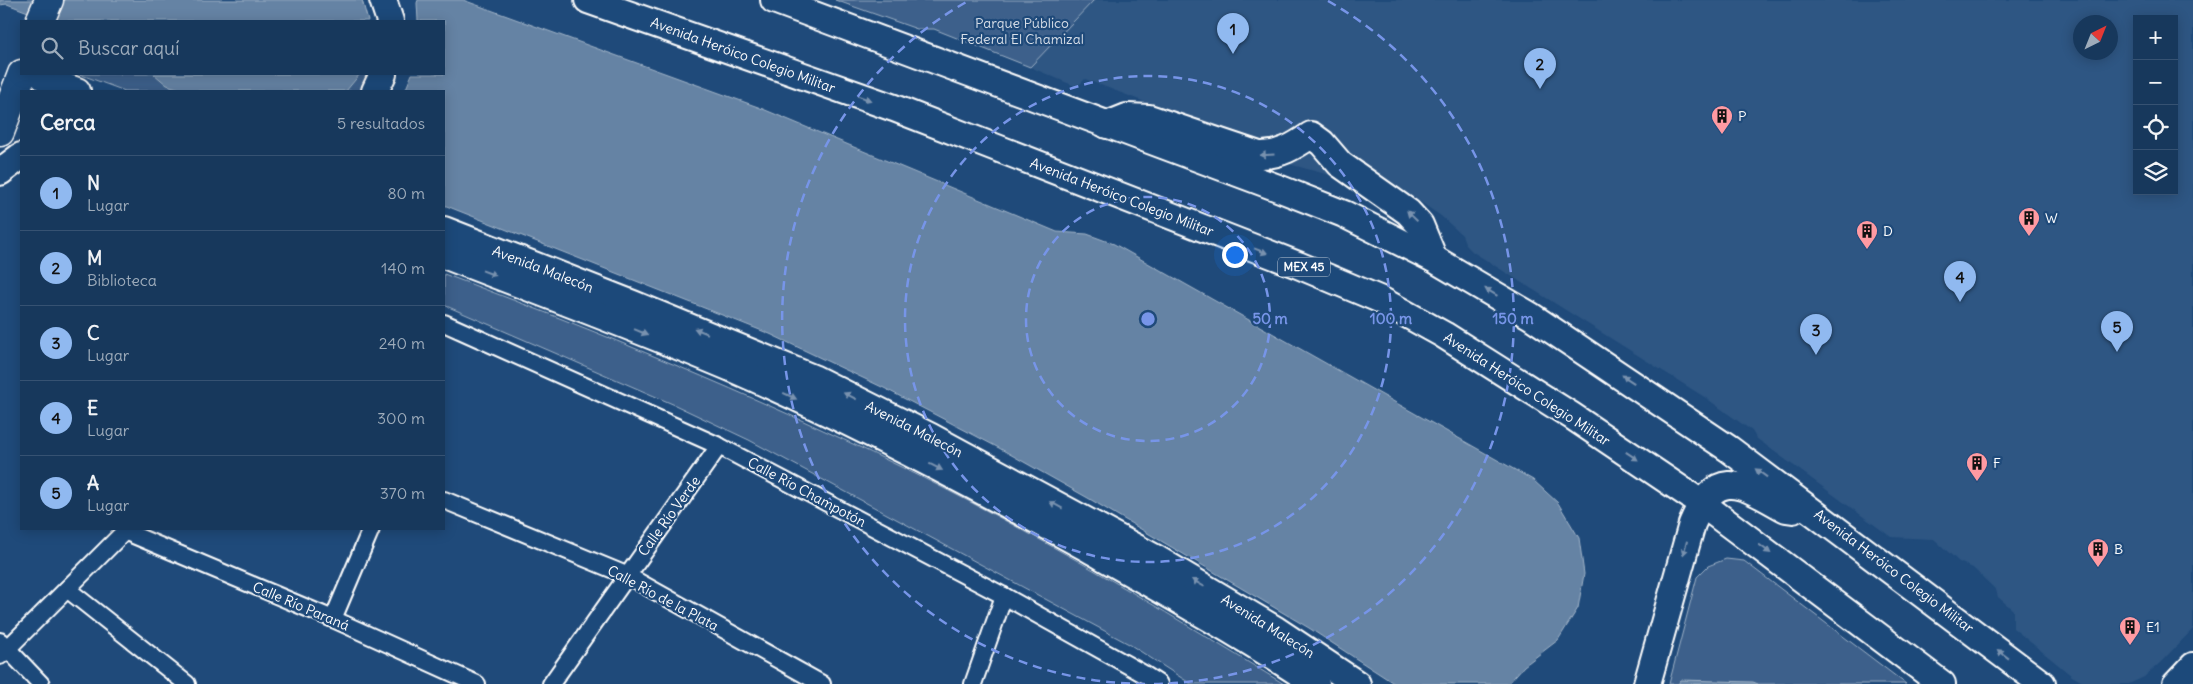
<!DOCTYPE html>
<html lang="es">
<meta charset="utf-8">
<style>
:root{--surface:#17385c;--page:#244365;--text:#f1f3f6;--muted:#9eacbb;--line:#365272;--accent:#90b9f0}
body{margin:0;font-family:Delius,sans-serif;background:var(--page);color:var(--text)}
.controls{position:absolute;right:15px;top:15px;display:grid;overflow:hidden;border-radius:0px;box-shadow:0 2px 12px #0003}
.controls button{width:45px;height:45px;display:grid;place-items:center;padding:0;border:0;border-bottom:1px solid var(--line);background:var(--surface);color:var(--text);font:25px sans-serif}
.compass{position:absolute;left:2073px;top:15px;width:45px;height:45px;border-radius:50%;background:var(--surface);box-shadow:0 2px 12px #0003;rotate:43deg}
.you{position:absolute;left:1234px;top:254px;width:18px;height:18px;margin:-12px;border:4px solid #fff;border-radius:50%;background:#1a73e8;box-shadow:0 0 0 8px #1a73e833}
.badge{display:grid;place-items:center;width:32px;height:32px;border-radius:50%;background:var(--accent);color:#111;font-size:16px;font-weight:700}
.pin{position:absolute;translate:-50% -41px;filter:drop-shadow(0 1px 2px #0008)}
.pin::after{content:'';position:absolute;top:26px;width:18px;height:15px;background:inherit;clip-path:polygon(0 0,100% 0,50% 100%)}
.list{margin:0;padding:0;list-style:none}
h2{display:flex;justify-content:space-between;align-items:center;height:65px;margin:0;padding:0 20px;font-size:21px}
h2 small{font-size:16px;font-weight:400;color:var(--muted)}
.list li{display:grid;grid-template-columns:32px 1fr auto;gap:15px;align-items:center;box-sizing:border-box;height:75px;padding:0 20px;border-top:1px solid var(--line)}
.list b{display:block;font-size:19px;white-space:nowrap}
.list p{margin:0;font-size:16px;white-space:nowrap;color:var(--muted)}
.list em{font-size:16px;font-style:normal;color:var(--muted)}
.icon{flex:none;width:28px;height:28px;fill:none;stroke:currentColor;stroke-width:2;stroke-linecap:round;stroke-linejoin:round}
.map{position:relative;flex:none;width:2193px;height:684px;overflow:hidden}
.search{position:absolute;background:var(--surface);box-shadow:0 2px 12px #0003;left:20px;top:20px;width:425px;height:55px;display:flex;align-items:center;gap:12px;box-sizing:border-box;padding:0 18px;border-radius:0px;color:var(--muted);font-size:19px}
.panel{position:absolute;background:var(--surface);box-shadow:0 2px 12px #0003;left:20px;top:90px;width:425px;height:440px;border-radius:0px}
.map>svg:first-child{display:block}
.built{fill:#2e5683;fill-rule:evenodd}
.green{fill:#3c618b;stroke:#9eb0c5}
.water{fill:#6583a4;stroke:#a3b5c8}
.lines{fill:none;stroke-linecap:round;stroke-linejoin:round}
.street-casing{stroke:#fff;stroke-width:20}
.secondary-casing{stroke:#fff;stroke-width:28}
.primary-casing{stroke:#fff;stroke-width:30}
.highway-casing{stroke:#fff;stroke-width:31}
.street{stroke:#1f4a7a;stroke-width:16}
.secondary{stroke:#1f4a7a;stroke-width:24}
.primary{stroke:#1f4a7a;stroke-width:26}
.highway{stroke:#1f4a7a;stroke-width:28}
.oneway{fill:#7992af}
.ring{fill:none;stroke:#7795e8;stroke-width:2.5;stroke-dasharray:9 6}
.labels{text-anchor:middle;stroke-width:4.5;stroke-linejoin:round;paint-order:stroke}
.shield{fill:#1f4a7a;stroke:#bcc9d7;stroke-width:1}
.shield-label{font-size:12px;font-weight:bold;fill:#fff}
.park-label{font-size:14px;fill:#d8dfe8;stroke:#1f4a7a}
.street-label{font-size:14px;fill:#fff;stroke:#1f4a7a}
.poi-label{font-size:14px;fill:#fff;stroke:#1f4a7a;text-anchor:start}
.centre{fill:#7795e8;stroke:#1f4a7a;stroke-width:2.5}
.ring-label{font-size:15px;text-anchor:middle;font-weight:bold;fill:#7795e8;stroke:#1f4a7a;stroke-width:4.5;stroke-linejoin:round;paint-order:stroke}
</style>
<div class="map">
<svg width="2193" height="684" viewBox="0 0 2193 684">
<rect width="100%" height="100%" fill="#1f4a7a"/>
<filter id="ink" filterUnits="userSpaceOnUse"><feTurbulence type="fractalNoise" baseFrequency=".02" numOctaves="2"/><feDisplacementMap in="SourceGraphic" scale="10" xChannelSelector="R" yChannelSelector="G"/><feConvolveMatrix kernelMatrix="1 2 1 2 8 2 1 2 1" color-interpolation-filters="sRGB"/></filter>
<g filter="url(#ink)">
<!-- built -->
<path class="built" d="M1094,0H2193V629L2161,662L2144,677L2129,684H2086L2072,676L2013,628V610L1998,597L1996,590L1973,568L1959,562L1934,539L1891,537L1756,438L1752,431L1706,398L1473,252L1466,245L1462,235L1441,216L1363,163L1348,180L1285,163L1262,147L1085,79L1077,87L1030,67ZM2137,19H2174V191H2137ZM2080,22H2110V52H2080Z"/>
<!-- green -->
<g class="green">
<path d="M835,0H1094L1030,67L934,29H917Z"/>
<path d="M79,74H369L362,91H125Z"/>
<path d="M444,274C598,331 751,394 899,466C1031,530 1158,607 1284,684H1191L1129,644L749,440L675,405L444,305Z"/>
<path d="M1726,559L1744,561L1906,684H1669L1697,577L1708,566Z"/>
</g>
<!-- water -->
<g class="water">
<path d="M0,0H362L368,21H52L7,4L0,5Z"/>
<path d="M418,0H463L758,107L1057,232L1087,234L1114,244L1533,480L1558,503L1579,538L1584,574L1578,608L1558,640L1524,666L1508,684H1395L1309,628L1088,498L999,448L884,388L770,334L444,205V91H405L412,74H444V21H418L417,3Z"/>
<path d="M154,74H360L346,91H187L167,85Z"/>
<path d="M1681,680L1753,682L1758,684H1678Z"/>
</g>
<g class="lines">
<!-- street casing -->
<g class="street-casing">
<g id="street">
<path d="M444,323L719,446L1004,596L1142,673L1159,684"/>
<path d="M444,500L626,575L822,684"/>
<path d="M124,531L333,619L477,684"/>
<path d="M67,589L187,684"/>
<path d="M333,619L371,529"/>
<path d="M0,641L41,684"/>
<path d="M0,656L127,529"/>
<path d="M551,684L719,446"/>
<path d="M973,684L1004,596"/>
</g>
</g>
<!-- secondary casing -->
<g class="secondary-casing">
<path id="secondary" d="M2175,684L2193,665"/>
</g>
<!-- primary casing -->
<g class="primary-casing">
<g id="primary">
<path d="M383,0L390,21"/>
<path d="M588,0L894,108L1298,265L1379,299L1444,335L1572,416L1701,503L1942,684"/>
<path d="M774,0L1278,188L1344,214L1434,259L1531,316L1729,449L2042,684"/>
<path d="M40,74L47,80L77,91"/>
<path d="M375,91L383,74"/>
<path d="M1107,125L1127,117L1149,118L1259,155C1279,156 1295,146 1311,135L1322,143L1340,164L1408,212L1420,225L1434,259"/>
<path d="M0,172L21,156"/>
<path d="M444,230L633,304L813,378L931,437L1155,558L1276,630L1357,684"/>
<path d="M444,255C540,292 636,328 731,368C853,421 972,484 1089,549C1165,592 1242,635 1316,684"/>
<path d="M1647,684L1692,524C1717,465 1741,484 1786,509L1793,510"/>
</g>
</g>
<!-- highway casing -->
<g class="highway-casing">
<g id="highway">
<path d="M40,21L49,0"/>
<path d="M0,132L22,74"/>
</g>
</g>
<!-- street -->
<use href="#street" class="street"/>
<!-- secondary -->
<use href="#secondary" class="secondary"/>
<!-- primary -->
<use href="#primary" class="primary"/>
<!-- highway -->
<use href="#highway" class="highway"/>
</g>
<!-- one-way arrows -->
<defs><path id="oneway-solid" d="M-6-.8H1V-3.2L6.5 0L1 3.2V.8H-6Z" transform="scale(1.25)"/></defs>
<g class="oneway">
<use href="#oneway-solid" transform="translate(864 98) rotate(20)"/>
<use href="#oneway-solid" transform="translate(1267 155) rotate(177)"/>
<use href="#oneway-solid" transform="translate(1412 216) rotate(-136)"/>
<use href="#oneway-solid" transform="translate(1261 251) rotate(21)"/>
<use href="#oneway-solid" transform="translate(489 273) rotate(21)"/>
<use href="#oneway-solid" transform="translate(1491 292) rotate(-149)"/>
<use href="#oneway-solid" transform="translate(701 331) rotate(-158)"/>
<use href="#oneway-solid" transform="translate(641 332) rotate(22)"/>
<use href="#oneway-solid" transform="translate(1628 379) rotate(-146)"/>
<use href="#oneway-solid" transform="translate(790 396) rotate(25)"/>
<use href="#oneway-solid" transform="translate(850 396) rotate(-154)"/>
<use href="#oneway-solid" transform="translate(1632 456) rotate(34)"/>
<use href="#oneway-solid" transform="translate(936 467) rotate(27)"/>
<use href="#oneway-solid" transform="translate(1761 473) rotate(-144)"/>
<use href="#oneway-solid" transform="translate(1056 505) rotate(-152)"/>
<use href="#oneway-solid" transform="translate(1685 548) rotate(106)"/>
<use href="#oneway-solid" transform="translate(1765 549) rotate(37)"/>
<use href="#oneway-solid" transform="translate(1198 583) rotate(-150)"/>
<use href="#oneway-solid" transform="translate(2003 654) rotate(-142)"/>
</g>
</g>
<!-- distance rings -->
<g class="ring">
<circle cx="1148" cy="319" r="122"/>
<circle cx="1148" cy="319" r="243"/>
<path d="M1145 684A365 365 0 0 1 968 1M1328 1A365 365 0 0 1 1151 684"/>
</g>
<!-- icons -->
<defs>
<g id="building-pin" transform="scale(1.125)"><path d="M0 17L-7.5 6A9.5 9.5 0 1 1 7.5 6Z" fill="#ff9aa2" stroke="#1f4a7a"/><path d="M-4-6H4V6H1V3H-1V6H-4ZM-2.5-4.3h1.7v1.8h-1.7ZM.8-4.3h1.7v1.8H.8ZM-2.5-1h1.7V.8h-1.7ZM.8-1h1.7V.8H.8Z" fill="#111"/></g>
</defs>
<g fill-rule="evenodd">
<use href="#building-pin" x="1722" y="116"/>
<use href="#building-pin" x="2029" y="218"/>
<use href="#building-pin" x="1867" y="231"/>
<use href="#building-pin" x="1977" y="463"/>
<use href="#building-pin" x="2098" y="549"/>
<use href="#building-pin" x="2130" y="627"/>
</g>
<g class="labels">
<!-- shield labels -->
<rect class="shield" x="1278" y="257.5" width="52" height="19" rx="4"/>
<g class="shield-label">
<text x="1304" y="271">MEX 45</text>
</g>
<!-- park labels -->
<g class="park-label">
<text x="1022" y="28">Parque Público<tspan x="1022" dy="16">Federal El Chamizal</tspan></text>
</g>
<!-- street labels -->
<g class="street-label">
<text transform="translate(743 55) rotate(20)" y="5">Avenida Heróico Colegio Militar</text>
<text transform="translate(1122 197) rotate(21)" y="5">Avenida Heróico Colegio Militar</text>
<text transform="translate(543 269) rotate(21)" y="5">Avenida Malecón</text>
<text transform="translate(1527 389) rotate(33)" y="5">Avenida Heróico Colegio Militar</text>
<text transform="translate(914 429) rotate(27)" y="5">Avenida Malecón</text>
<text transform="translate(807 492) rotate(28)" y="5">Calle Río Champotón</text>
<text transform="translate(669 516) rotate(-54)" y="5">Calle Río Verde</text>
<text transform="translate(1894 571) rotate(37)" y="5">Avenida Heróico Colegio Militar</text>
<text transform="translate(663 598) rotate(28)" y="5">Calle Río de la Plata</text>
<text transform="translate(301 606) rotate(23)" y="5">Calle Río Paraná</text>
<text transform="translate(1268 626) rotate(32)" y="5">Avenida Malecón</text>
</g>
<!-- poi labels -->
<g class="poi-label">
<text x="1738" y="121">P</text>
<text x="2045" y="223">W</text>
<text x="1883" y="236">D</text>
<text x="1993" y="468">F</text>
<text x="2114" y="554">B</text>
<text x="2146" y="632">E1</text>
</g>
</g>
<circle cx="1148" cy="319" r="8" class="centre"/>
<g class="ring-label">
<text x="1270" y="324">50 m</text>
<text x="1391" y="324">100 m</text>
<text x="1513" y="324">150 m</text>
</g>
</svg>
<div class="controls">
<button>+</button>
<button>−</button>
<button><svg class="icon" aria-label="locate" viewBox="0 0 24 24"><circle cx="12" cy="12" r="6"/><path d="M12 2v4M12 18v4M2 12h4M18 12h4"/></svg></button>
<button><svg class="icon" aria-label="layers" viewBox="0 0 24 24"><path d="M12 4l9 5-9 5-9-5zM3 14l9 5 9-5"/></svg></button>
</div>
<svg class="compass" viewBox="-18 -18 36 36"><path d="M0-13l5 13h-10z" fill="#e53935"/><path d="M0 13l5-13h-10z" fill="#9eacbb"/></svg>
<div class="you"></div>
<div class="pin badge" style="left:1233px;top:54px">1</div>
<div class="pin badge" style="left:1540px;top:89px">2</div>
<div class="pin badge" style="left:1816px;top:355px">3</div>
<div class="pin badge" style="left:1960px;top:302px">4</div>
<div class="pin badge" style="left:2117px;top:352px">5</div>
<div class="search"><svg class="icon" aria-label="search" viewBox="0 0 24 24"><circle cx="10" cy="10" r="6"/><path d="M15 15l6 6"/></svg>Buscar aquí</div>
<section class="panel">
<h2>Cerca<small>5 resultados</small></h2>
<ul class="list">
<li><span class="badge">1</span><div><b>N</b><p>Lugar</p></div><em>80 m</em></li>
<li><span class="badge">2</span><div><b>M</b><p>Biblioteca</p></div><em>140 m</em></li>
<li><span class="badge">3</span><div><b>C</b><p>Lugar</p></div><em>240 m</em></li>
<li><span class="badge">4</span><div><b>E</b><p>Lugar</p></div><em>300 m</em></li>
<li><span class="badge">5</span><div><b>A</b><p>Lugar</p></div><em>370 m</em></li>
</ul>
</section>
</div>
